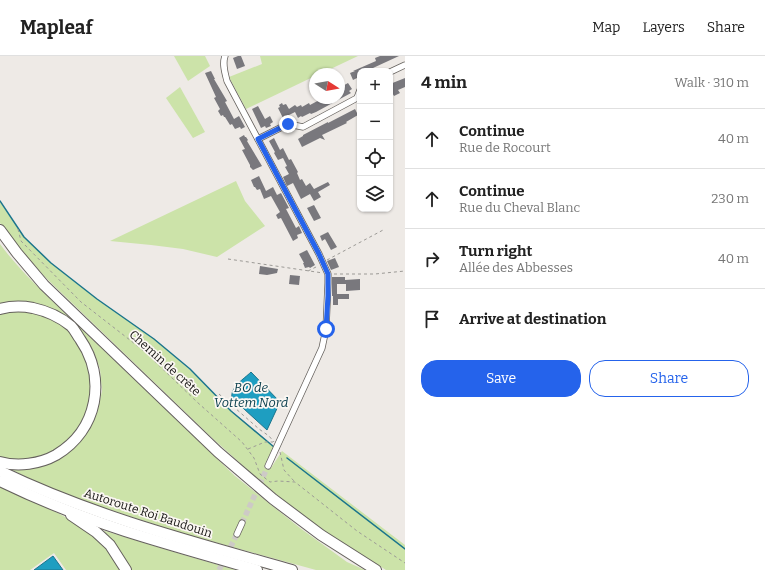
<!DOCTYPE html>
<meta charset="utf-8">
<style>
:root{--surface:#fff;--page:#f2f2f2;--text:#222;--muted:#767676;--line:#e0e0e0;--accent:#2563eb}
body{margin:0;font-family:Bitter,serif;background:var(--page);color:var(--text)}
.controls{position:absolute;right:12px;top:12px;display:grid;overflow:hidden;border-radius:8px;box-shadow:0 1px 3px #0004}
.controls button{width:36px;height:36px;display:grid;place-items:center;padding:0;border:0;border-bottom:1px solid var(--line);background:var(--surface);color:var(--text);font:20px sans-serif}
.compass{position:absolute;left:309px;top:12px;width:36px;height:36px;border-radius:50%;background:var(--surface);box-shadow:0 1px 3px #0004;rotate:101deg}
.stop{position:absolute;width:12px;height:12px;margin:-9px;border:3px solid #2563eb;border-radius:50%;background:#fff}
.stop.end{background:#2563eb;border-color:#fff;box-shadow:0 1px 4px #0008}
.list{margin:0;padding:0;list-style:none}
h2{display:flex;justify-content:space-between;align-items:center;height:52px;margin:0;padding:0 16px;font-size:17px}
h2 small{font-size:13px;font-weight:400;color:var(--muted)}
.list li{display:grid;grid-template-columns:26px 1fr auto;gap:12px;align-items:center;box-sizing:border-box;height:60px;padding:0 16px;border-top:1px solid var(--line)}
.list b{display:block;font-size:15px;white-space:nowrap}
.list p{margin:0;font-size:13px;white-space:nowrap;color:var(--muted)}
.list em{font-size:13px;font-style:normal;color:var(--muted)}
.actions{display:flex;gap:8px;padding:12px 16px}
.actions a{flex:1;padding:9px 0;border:1px solid var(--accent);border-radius:16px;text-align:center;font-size:14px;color:var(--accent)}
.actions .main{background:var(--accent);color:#fff}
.icon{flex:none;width:22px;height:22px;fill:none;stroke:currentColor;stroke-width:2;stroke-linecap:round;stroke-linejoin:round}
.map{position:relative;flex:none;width:405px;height:514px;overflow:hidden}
header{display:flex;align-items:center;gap:24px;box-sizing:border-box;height:56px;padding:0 20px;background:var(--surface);border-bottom:1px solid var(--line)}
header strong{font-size:19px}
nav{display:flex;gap:22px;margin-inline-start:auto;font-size:14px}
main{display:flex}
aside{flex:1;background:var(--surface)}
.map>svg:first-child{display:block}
.green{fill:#cce3a9}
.water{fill:#1e9ec1;stroke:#1b758c}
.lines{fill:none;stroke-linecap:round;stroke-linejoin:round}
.stream{stroke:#1b758c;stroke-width:1.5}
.building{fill:#79787d}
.street-tunnel{stroke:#cdcac6;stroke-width:5.5;stroke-dasharray:5.5 3;stroke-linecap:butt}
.street-casing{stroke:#65615d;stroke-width:7}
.highway-casing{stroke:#65615d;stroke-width:12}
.path{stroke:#9c9a96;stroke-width:1;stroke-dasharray:3 3;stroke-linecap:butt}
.street{stroke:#fff;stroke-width:5.5}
.highway{stroke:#fff;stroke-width:10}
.route{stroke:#2563eb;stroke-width:5}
.labels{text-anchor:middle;stroke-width:3.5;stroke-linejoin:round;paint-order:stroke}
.street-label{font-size:12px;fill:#151412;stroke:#fbf7f3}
.water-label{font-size:13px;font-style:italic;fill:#063c4b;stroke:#fbf7f3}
</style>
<header>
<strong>Mapleaf</strong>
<nav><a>Map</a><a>Layers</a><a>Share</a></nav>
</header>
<main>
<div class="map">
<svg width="405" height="514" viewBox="0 0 405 514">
<rect width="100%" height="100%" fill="#eeeae6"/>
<!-- green -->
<g class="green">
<path d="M174,0H205L210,10L188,25Z"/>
<path d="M260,0H358L320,18H315V20L246,53L229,21L262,8Z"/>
<path d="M180,31L205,76L193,82L166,42Z"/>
<path d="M236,125L245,145L265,170L217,201L183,193L151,189L110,185Z"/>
<path d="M0,146L24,181L51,207L97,243L154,283L190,314L231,355L274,391L265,408L271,412L282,395L405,489V514H386L320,472L283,444L249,415L211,381L45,221L24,197L0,167Z"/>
<path d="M0,188C13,206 29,222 45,238L235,420L300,472L347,506L365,514H316L178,476L80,444L41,428L8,412L46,408L65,399L81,384L90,372L97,357L102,335L100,313L93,294L80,274L68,263L0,248Z"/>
<path d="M22,254L44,259L65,269L86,295L94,337L80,374L57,395L37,403L0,404V257Z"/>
<path d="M0,431L58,457L79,469L104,488L122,514H66L54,497L30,514H0Z"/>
<path d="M105,475L184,499L236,514H128L104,479L103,476Z"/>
</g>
<!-- water -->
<g class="water">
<path d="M251,316L280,346L267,374L232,342C230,331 244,323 251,316Z"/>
<path d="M53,500L63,514H34Z"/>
</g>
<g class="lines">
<!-- stream -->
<g class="stream">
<path d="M0,145L24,181L51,207L97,243L154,283L190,313L231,355L274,391"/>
<path d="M287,402L405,493"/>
</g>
</g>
<!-- building -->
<g class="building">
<path d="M238,0H241L245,10L237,13L233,2Z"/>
<path d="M380,0H399L373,12L374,15H360V21L357,23V22L353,24L350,17L355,15H353L376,5L375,2Z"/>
<path d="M211,15L215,23H214L227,45L225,46L234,63L239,60L245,71L241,73L240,71L235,73L232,68L230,69L225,61H224L223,59L221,60L218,55L220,53L214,42L216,41L205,17Z"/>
<path d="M405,22V31L398,34L400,37L394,40L390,33V28Z"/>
<path d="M348,27L352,33L349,35L351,37L316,56L311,58L310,57L302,61L301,60L298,62L295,56L283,62L278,52L280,51L279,49L282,47L283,49L286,48L289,53L295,49L297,51L301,49L302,51L309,47L310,49L323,42H339V32Z"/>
<path d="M258,50L265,63L270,60L273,66L270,68L271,70L266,72L265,70L261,72L252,53Z"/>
<path d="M355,53L358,59L346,66L347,67L322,79L325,84L320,82L302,91L298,83L303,80V79L328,66V67Z"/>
<path d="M244,79L245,81H246L248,84L247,85L262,110L253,114L250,111V109L242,94L245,93L239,82Z"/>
<path d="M274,82L280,94L283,92L289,104L291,103L298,116L297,117L300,124L302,123L306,130L310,127L314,133L328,126L330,129L318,136L321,141L314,145L310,138L301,143L293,127L287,130L283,121L289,118L285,111L287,110L283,102L278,104L274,97L275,96L269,85Z"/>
<path d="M259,120L266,135L273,131L277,139L281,137L289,152L286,153L296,172L299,170L302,177L297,179L298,182L293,185L281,162L278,163L276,159L280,156L271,140L264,143L260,133L257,134L255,131H254L251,124Z"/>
<path d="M314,149L321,162L314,165L307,152Z"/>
<path d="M328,176L337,191L331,194L325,183L322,185L320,180Z"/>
<path d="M307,194L315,209L310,212L309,211L305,212L303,207H304L299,198Z"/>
<path d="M335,202L339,211L331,214L327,205Z"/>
<path d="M260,210L278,213L277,217L267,219L259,218Z"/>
<path d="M290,219L300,220L299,229L289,228Z"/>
<path d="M332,221H345V224L360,223V234L346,235V228H337V238H349V243H338V249H333V240H332Z"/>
</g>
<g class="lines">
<!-- street-tunnel -->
<g class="street-tunnel">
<path d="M242,467L268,410"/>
<path d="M219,514L237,478"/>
</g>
<!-- street casing -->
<g class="street-casing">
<g id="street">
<path d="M225,0C222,8 225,17 227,25L319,198L328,218V227L326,273L322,292L268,410"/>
<path d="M390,16L405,9"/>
<path d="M258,83L288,68L303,71L357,42L360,34"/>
<path d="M237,478L242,467"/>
</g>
</g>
<!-- highway casing -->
<g class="highway-casing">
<g id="highway">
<path d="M0,174L17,197L44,229L218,396L273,443L321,479L376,514"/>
<path d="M0,253C11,250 22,250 33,252C47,255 60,261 71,270C75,274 77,279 80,283C107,322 98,374 56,399C40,408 18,411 0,406"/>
<path d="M0,415C93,460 193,486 292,514"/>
<path d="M0,425C41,445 82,461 125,475C169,489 213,501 257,514"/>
<path d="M71,459L96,476L110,489L126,514"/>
</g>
</g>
<!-- path -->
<g class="path">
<path d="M18,173L21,185L81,246L144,295L197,346L242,386L254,402L260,418L270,426L278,425L295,426L357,475L405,507"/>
<path d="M228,203L323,217"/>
<path d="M327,204L385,173"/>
<path d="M308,215L318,210"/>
<path d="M334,218H375L405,215"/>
<path d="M219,338L259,373L269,380L274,386"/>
<path d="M248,393L265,386H273"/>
<path d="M280,396L284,414L294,425"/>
</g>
<!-- street -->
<use href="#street" class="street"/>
<!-- highway -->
<use href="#highway" class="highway"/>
</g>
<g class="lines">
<!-- route -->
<path class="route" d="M288,68L258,83L319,198L328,218V240L326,273"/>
</g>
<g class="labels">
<!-- street labels -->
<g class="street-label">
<text transform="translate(165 307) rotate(42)" y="4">Chemin de crête</text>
<text transform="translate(148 457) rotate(18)" y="4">Autoroute Roi Baudouin</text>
</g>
<!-- water labels -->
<g class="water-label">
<text x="251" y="336">BO de<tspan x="251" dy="15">Vottem Nord</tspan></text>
</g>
</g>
</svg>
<div class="controls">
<button>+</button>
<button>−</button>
<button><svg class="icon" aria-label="locate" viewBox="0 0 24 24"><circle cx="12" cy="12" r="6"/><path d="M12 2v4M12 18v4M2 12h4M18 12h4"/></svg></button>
<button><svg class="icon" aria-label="layers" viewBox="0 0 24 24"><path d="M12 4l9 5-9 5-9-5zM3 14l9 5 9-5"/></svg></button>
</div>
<svg class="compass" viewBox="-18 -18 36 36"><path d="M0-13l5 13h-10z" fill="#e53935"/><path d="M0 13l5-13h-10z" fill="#767676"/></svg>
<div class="stop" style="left:326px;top:273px"></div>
<div class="stop end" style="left:288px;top:68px"></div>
</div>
<aside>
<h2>4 min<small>Walk · 310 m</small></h2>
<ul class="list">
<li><svg class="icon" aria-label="ahead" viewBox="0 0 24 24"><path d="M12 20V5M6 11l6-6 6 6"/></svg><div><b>Continue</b><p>Rue de Rocourt</p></div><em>40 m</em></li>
<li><svg class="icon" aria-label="ahead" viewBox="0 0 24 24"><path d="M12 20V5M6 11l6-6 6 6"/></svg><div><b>Continue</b><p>Rue du Cheval Blanc</p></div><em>230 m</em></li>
<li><svg class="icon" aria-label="right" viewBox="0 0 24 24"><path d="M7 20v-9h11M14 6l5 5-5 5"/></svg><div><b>Turn right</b><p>Allée des Abbesses</p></div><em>40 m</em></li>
<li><svg class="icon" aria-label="arrive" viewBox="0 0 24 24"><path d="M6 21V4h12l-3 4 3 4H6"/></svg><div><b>Arrive at destination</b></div></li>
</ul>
<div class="actions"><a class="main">Save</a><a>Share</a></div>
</aside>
</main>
